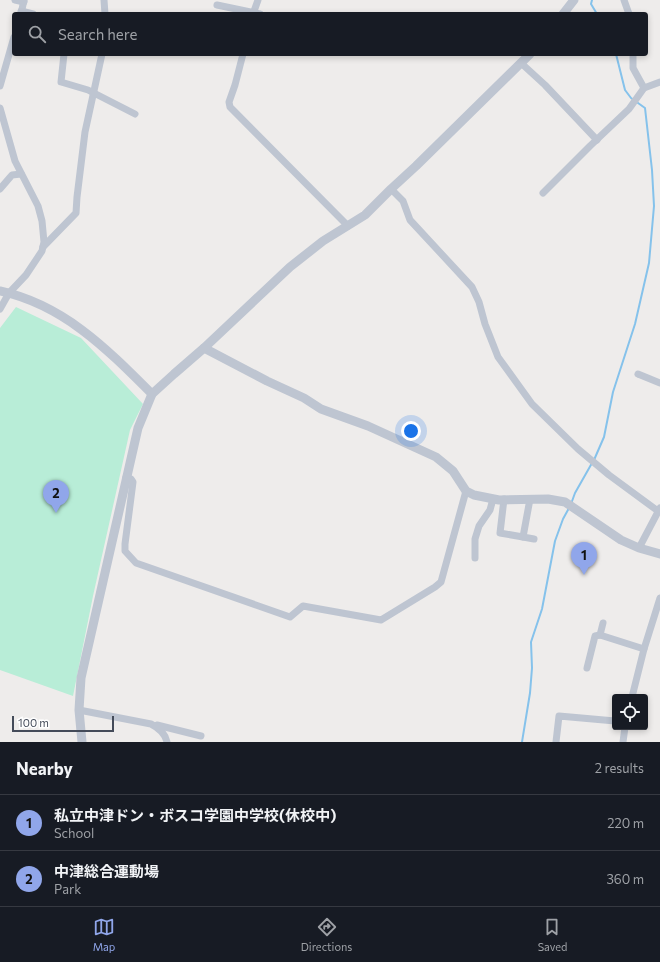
<!DOCTYPE html>
<meta charset="utf-8">
<style>
:root{--surface:#171b24;--page:#20242c;--text:#f1f3f6;--muted:#9ea1a6;--line:#363941;--accent:#90a6ea}
body{margin:0;font-family:Commissioner,"Noto Sans JP",sans-serif;background:var(--page);color:var(--text)}
.controls{position:absolute;right:12px;bottom:12px;display:grid;overflow:hidden;border-radius:4px;box-shadow:0 2px 6px #0003}
.controls button{width:36px;height:36px;display:grid;place-items:center;padding:0;border:0;border-bottom:1px solid var(--line);background:var(--surface);color:var(--text);font:20px sans-serif}
.scale{position:absolute;left:12px;bottom:10px;width:102px;box-sizing:border-box;padding-left:4px;border:2px solid #444b59;border-top:0;font-size:11px;line-height:14px;white-space:nowrap;color:#444b59;-webkit-text-stroke:3px #fff;paint-order:stroke}
.you{position:absolute;left:411px;top:431px;width:14px;height:14px;margin:-10px;border:3px solid #fff;border-radius:50%;background:#1a73e8;box-shadow:0 0 0 6px #1a73e833}
.badge{display:grid;place-items:center;width:26px;height:26px;border-radius:50%;background:var(--accent);color:#111;font-size:13px;font-weight:700}
.pin{position:absolute;translate:-50% -33px;filter:drop-shadow(0 1px 2px #0008)}
.pin::after{content:'';position:absolute;top:21px;width:14px;height:12px;background:inherit;clip-path:polygon(0 0,100% 0,50% 100%)}
.list{margin:0;padding:0;list-style:none}
h2{display:flex;justify-content:space-between;align-items:center;height:52px;margin:0;padding:0 16px;font-size:17px}
h2 small{font-size:13px;font-weight:400;color:var(--muted)}
.list li{display:grid;grid-template-columns:26px 1fr auto;gap:12px;align-items:center;box-sizing:border-box;height:56px;padding:0 16px;border-top:1px solid var(--line)}
.list b{display:block;font-size:15px;white-space:nowrap}
.list p{margin:0;font-size:13px;white-space:nowrap;color:var(--muted)}
.list em{font-size:13px;font-style:normal;color:var(--muted)}
.icon{flex:none;width:22px;height:22px;fill:none;stroke:currentColor;stroke-width:2;stroke-linecap:round;stroke-linejoin:round}
.map{position:relative;flex:none;width:660px;height:742px;overflow:hidden}
.search{position:absolute;background:var(--surface);box-shadow:0 2px 6px #0003;left:12px;right:12px;top:12px;height:44px;display:flex;align-items:center;gap:10px;box-sizing:border-box;padding:0 14px;border-radius:4px;color:var(--muted);font-size:15px}
.sheet{height:164px;background:var(--surface)}
nav{display:flex;justify-content:space-around;align-items:center;box-sizing:border-box;height:56px;border-top:1px solid var(--line);background:var(--surface);font-size:11px;color:var(--muted)}
nav a{display:grid;justify-items:center;gap:2px}
nav .on{color:var(--accent)}
.map>svg:first-child{display:block}
.green{fill:#b8edd7}
.lines{fill:none;stroke-linecap:round;stroke-linejoin:round}
.stream{stroke:#85c2eb;stroke-width:2}
.minor{stroke:#bec5d1;stroke-width:7}
.tertiary{stroke:#bec5d1;stroke-width:9}
</style>
<div class="map">
<svg width="660" height="742" viewBox="0 0 660 742">
<rect width="100%" height="100%" fill="#eeeceb"/>
<!-- green -->
<path class="green" d="M16,307L81,338L143,404L130,430L93,596L73,696L0,670V328Z"/>
<g class="lines">
<!-- stream -->
<g class="stream">
<path d="M592,0L591,4L597,14"/>
<path d="M594,460L604,437L613,392L635,324L649,263L654,206L652,170L645,108L631,98L625,90L616,54"/>
<path d="M571,504L575,493L592,463"/>
<path d="M522,742L530,693L532,668L531,642L542,609L555,541L563,519L569,508"/>
</g>
<!-- minor -->
<g class="minor">
<path d="M15,0L24,2"/>
<path d="M104,0L105,14"/>
<path d="M624,0L629,14"/>
<path d="M217,5L260,14"/>
<path d="M21,11L33,14"/>
<path d="M21,14L24,0"/>
<path d="M253,14L258,0"/>
<path d="M64,54L61,82L88,90L135,114"/>
<path d="M243,54L235,85L229,102L230,107L348,226"/>
<path d="M633,54V68L644,88"/>
<path d="M521,63L545,85L597,140"/>
<path d="M0,86L14,37"/>
<path d="M0,108L15,161L38,206L42,221L44,242L42,251L26,275L9,293L0,309"/>
<path d="M0,189L12,175L21,174"/>
<path d="M391,189L403,201L410,220L472,287L479,302L485,324L498,357L532,404L578,449L609,475L658,511"/>
<path d="M543,193L590,146L629,109L644,88L660,82"/>
<path d="M43,247L76,213L77,197L85,132L102,54"/>
<path d="M638,374L660,383"/>
<path d="M126,477L131,479L133,482L125,544V551L136,563L290,617L303,606L381,620L435,587L441,582L466,491"/>
<path d="M504,499L500,533L523,537"/>
<path d="M530,499L523,537L534,539"/>
<path d="M639,548L660,508"/>
<path d="M475,558V539L479,526L490,510L493,499"/>
<path d="M600,635L603,623"/>
<path d="M587,668L595,636L600,635L644,649"/>
<path d="M632,697L644,649L660,598"/>
<path d="M79,710L151,724C159,728 165,733 167,742"/>
<path d="M157,725L201,736"/>
<path d="M556,742L559,716L615,721"/>
<path d="M623,742L625,727"/>
</g>
<!-- tertiary -->
<g class="tertiary">
<path d="M563,14L574,0"/>
<path d="M0,291C64,305 107,349 152,394"/>
<path d="M204,348L267,381L304,398L321,409L368,426L436,457L453,471L466,491L474,495L499,500L548,499L565,502L621,540L639,548L660,554"/>
<path d="M82,742L79,710L81,678L138,428L152,394L174,374L204,348L290,267L323,241L365,215L391,189L416,166L530,54"/>
</g>
</g>
</svg>
<div class="controls">
<button><svg class="icon" aria-label="locate" viewBox="0 0 24 24"><circle cx="12" cy="12" r="6"/><path d="M12 2v4M12 18v4M2 12h4M18 12h4"/></svg></button>
</div>
<div class="scale">100 m</div>
<div class="you"></div>
<div class="pin badge" style="left:584px;top:575px">1</div>
<div class="pin badge" style="left:56px;top:513px">2</div>
<div class="search"><svg class="icon" aria-label="search" viewBox="0 0 24 24"><circle cx="10" cy="10" r="6"/><path d="M15 15l6 6"/></svg>Search here</div>
</div>
<section class="sheet">
<h2>Nearby<small>2 results</small></h2>
<ul class="list">
<li><span class="badge">1</span><div><b>私立中津ドン・ボスコ学園中学校(休校中)</b><p>School</p></div><em>220 m</em></li>
<li><span class="badge">2</span><div><b>中津総合運動場</b><p>Park</p></div><em>360 m</em></li>
</ul>
</section>
<nav>
<a class="on"><svg class="icon" aria-label="map" viewBox="0 0 24 24"><path d="M3 6l6-2 6 2 6-2v14l-6 2-6-2-6 2zM9 4v14M15 6v14"/></svg>Map</a>
<a><svg class="icon" aria-label="directions" viewBox="0 0 24 24"><path d="M12 3l9 9-9 9-9-9zM9 14v-3h6M13 9l2 2-2 2"/></svg>Directions</a>
<a><svg class="icon" aria-label="saved" viewBox="0 0 24 24"><path d="M7 4h10v16l-5-4-5 4z"/></svg>Saved</a>
</nav>
